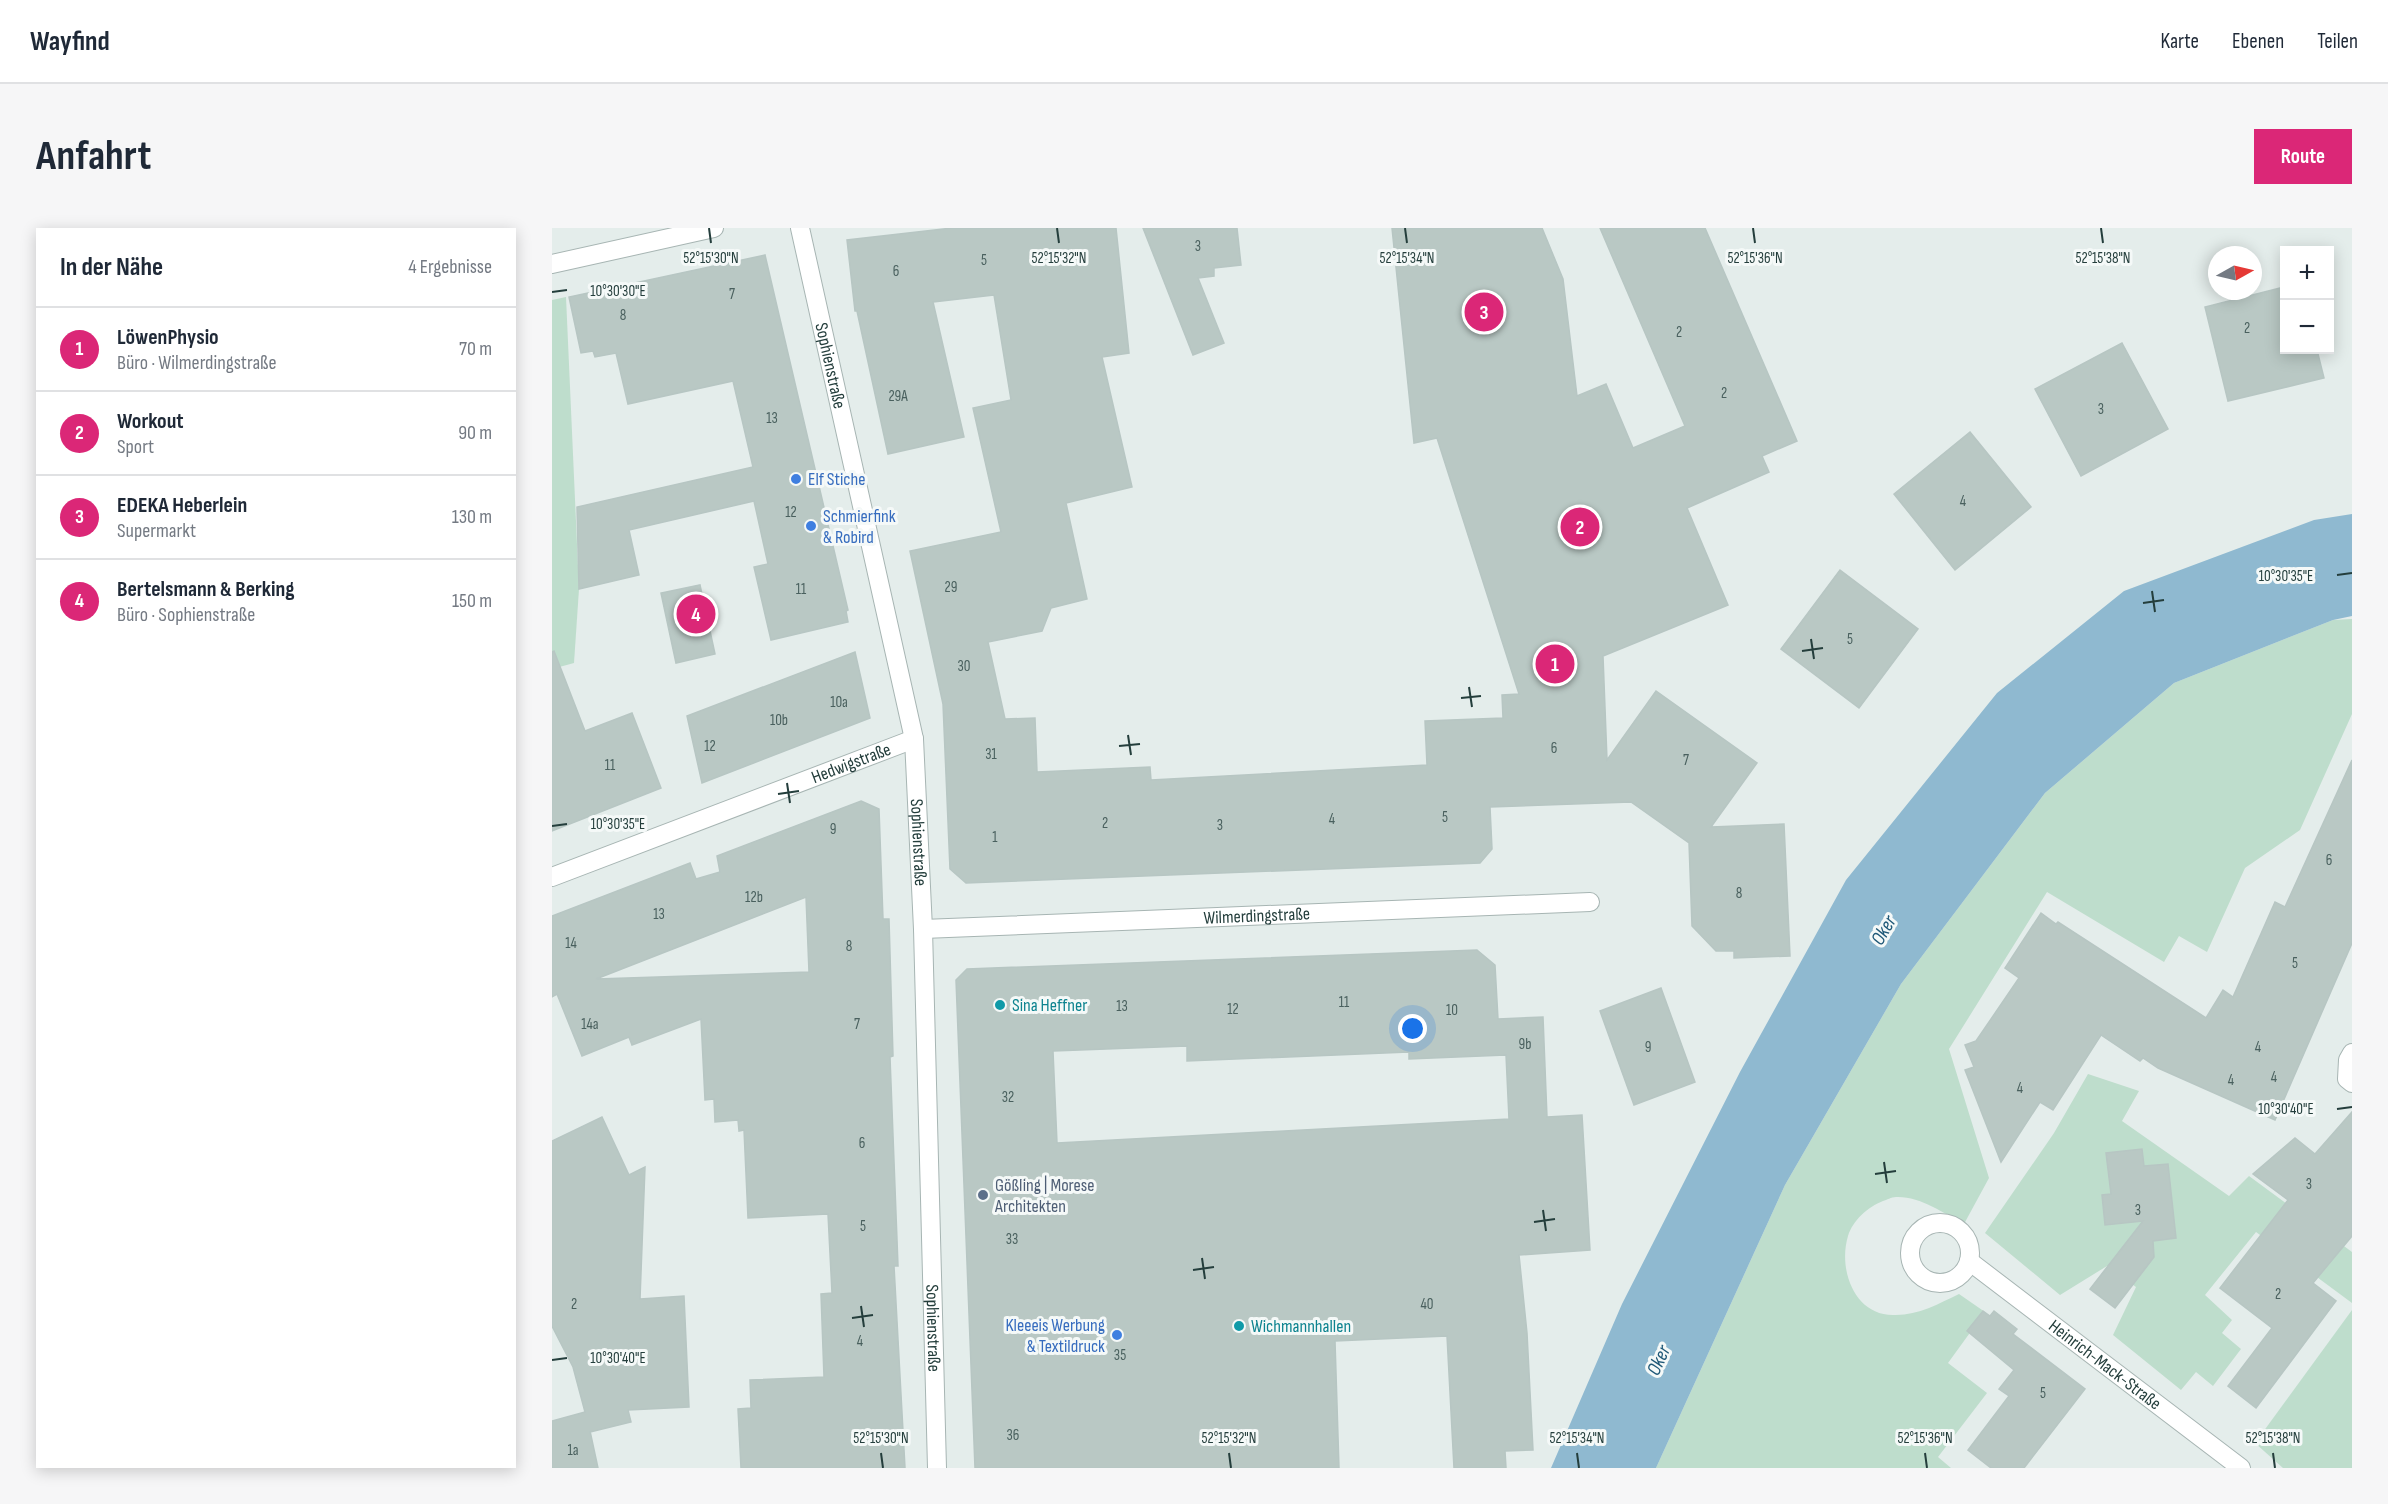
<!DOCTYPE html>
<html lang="de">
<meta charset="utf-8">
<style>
:root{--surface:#fff;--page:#f6f6f7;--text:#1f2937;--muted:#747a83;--line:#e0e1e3;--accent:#db2777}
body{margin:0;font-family:"Sofia Sans Condensed",sans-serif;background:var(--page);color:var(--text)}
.controls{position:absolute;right:18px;top:18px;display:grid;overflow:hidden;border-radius:0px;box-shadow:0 3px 15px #0003}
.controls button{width:54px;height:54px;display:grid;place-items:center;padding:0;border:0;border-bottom:2px solid var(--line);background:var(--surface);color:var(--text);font:30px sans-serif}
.compass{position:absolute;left:1656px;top:18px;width:54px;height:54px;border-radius:50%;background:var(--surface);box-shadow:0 3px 15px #0003;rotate:82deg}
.you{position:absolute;left:861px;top:801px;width:21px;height:21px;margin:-15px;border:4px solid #fff;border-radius:50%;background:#1a73e8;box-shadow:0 0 0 9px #1a73e833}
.badge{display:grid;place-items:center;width:39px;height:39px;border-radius:50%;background:var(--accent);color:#fff;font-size:20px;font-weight:700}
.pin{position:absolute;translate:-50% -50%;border:3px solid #fff;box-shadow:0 2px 6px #0006}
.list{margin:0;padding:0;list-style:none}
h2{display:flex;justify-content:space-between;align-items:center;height:78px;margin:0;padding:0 24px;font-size:26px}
h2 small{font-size:20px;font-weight:400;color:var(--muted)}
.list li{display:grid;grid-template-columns:39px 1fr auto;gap:18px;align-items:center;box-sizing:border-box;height:84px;padding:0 24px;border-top:2px solid var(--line)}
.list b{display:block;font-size:22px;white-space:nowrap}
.list p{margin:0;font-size:20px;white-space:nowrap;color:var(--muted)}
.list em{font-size:20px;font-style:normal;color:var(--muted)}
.map{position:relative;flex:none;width:1800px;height:1240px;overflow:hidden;border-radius:0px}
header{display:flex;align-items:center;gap:36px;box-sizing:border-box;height:84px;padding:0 30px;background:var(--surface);border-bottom:2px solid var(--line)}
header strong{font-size:28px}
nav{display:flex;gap:33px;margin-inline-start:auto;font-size:21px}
.intro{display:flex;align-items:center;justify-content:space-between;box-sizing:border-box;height:144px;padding:0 36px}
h1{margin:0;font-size:42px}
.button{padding:15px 27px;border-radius:0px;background:var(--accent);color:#fff;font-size:21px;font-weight:700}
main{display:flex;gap:36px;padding:0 36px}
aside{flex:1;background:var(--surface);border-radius:0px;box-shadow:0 3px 15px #0003}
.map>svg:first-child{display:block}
.green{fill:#beddcc}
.water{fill:#8fb9d0}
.building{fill:#b9c8c4;stroke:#b7c6c3;stroke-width:1.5;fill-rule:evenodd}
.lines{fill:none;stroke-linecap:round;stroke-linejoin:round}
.minor-casing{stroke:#a7b5b3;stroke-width:20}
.minor{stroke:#fff;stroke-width:18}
.ticks{fill:none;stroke:#243e3c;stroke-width:2}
.shop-dot{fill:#3f7fe0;stroke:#f5f9f8;stroke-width:2}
.culture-dot{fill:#0f9aa8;stroke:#f5f9f8;stroke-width:2}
.service-dot{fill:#5c6f8a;stroke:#f5f9f8;stroke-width:2}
.labels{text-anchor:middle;stroke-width:6;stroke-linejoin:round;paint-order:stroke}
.number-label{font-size:15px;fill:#49605e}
.street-label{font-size:18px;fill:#243e3c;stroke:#f5f9f8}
.shop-label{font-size:18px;fill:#366cbe;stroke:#f5f9f8;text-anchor:start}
.culture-label{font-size:18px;fill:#0d838f;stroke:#f5f9f8;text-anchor:start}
.service-label{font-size:18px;fill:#4e5e75;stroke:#f5f9f8;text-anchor:start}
.water-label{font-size:20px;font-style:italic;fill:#205978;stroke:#f5f9f8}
.ticks-label{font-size:15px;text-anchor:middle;fill:#243e3c;stroke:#f5f9f8;stroke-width:6;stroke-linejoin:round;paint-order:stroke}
</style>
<header>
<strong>Wayfind</strong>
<nav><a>Karte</a><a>Ebenen</a><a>Teilen</a></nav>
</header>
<div class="intro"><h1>Anfahrt</h1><a class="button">Route</a></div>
<main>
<aside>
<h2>In der Nähe<small>4 Ergebnisse</small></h2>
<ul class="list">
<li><span class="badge">1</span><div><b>LöwenPhysio</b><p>Büro · Wilmerdingstraße</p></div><em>70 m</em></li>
<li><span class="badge">2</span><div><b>Workout</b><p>Sport</p></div><em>90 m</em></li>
<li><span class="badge">3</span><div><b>EDEKA Heberlein</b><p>Supermarkt</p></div><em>130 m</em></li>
<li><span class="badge">4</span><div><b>Bertelsmann &amp; Berking</b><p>Büro · Sophienstraße</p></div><em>150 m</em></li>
</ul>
</aside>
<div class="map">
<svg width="1800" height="1240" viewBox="0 0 1800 1240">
<rect width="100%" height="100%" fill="#e4edeb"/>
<!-- green -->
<g class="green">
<path d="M14,69L27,361L22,435L0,441V72Z"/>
<path d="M1800,391V486L1748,602L1693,640L1655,724L1627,708L1612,734L1495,664L1397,821L1437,950L1412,996C1391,985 1368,968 1344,969C1339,969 1335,972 1331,973C1316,979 1301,992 1296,1008C1286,1041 1302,1087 1341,1087C1365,1088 1386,1076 1407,1066L1433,1084L1396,1135L1435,1165L1386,1229L1399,1240H1104L1233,957L1349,756L1493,565L1622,455L1781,392Z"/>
<path d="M1536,846L1587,863L1570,893L1677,968L1697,948L1800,1024V1075L1704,1004L1653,1067L1680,1092L1670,1105L1689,1121L1661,1158L1644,1144L1629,1162L1561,1107L1584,1059L1555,1038L1508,1067L1433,1005L1502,905Z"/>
<path d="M1800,1082V1240H1731L1703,1215Z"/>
</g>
<!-- water -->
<path class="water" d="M1800,286V388L1781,392L1622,455L1493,565L1349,756L1233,957L1104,1240H999L1070,1076L1188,844L1294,652L1445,465L1572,363L1762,292Z"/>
<!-- building -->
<g class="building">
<path d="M400,0H564L577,125L550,129L580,259L514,275L535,371L499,380L490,403L436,414L453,491L483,490L485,544L598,539L599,552L875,537L873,493L951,490L950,467L967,466L885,210L862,215L840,0H990L1011,51L1025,168L1054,156L1081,220L1133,198L1048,0H1153L1245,213L1210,228L1217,244L1135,280L1176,377L1051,428L1055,532L1104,463L1205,535L1159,599L1232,596L1238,728L1182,730V723H1164L1140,698L1137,615L1079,574L938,579L940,621L928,635L414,655L398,641L391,476L358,323L449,304L421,180L459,172L442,67L381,74L412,209L336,226L305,83H303L295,12Z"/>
<path d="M591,0H685L689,37L662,40V48L646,50L672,115L641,127Z"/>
<path d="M213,27L296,382L294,383L296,394L219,412L202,339L216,336L202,273L77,302L87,347L27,361L25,279L201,239L181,153L76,176L64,125L43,129L41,123L29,125L17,69Z"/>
<path d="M1732,59V122H1765L1772,150L1676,173L1653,79Z"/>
<path d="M1570,115L1616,201L1529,248L1483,161Z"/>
<path d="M1418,204L1479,279L1403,342L1342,266Z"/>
<path d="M1288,342L1366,401L1307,480L1229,421Z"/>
<path d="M148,357L163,426L124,435L109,365Z"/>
<path d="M2,423L33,503L80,485L109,560L0,603V424Z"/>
<path d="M303,424L318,490L150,555L135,488Z"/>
<path d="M1800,532V715L1723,892L1606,840L1591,830L1588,833L1549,807L1501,882L1488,874L1449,934L1413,842L1422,839L1413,817L1424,813L1467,750L1453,740L1489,685L1504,696L1506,694L1654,790L1671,762L1681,769L1723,674L1733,679Z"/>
<path d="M309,573L327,581L331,691H337L341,828L338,829L346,1038H342L353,1240H189L186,1181L199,1180L198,1152L272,1149L269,1066L280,1065L276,986L196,990L192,902L187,903L186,892L163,894L162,871L153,872L149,791L80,817L77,809L30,828L5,766L0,769V688L138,635L144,651L168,644L165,628ZM254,669L257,744L44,751Z"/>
<path d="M925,722L943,737L946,791L991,789L995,889L1030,887L1038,1022L967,1027L975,1105L981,1222L953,1223L954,1240H902L895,1108L783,1113L787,1240H423L404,752L415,741ZM635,818V833L857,824V831L954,827L957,891L505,915L501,823Z"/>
<path d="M1109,760L1143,854L1082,877L1048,783Z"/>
<path d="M1800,884V1008L1761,1055L1784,1073L1704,1180L1676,1158L1720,1100L1668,1060L1736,972L1701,946L1743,910L1763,926Z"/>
<path d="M50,889L77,947L93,939L88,1071L132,1068L137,1179L76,1182L79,1194L38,1204V1203L46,1240H0V1193L33,1184L21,1139L0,1098V913Z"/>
<path d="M1590,921L1592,938L1616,936L1624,1010L1601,1013L1602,1029L1563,1080L1538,1061L1591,993L1553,997L1550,967L1559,966L1554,925Z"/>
<path d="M1431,1083L1438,1088L1442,1083L1465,1101L1461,1106L1533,1161L1472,1240H1439L1416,1222L1457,1168L1447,1161L1462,1142L1415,1103Z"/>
</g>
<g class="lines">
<!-- minor casing -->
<g class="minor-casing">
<g id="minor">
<path id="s1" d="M248,0L362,511L371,701L385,1240"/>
<path d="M0,36L162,0"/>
<path id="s2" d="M0,649L362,511"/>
<path id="s3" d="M371,701L1038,674"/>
<path d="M1800,825L1796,832L1795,851L1800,855"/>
<circle cx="1388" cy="1025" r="30"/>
<path id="s4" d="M1417,1033L1689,1240"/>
</g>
</g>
<!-- minor -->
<use href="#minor" class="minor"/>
</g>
<!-- ticks -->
<path class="ticks" d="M157,0L159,15M505,0L507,15M853,0L855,15M1201,0L1203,15M1549,0L1551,15M0,64L15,62M1785,347L1800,345M1600,363L1603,384M1591,375L1612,372M1259,411L1262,431M1250,423L1271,420M917,459L920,479M909,470L929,468M576,507L579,527M567,518L588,516M235,555L238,575M226,566L247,563M0,598L15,596M1785,881L1800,879M1332,934L1335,955M1323,946L1344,943M991,982L994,1003M982,994L1003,991M650,1030L653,1051M641,1042L662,1039M309,1078L312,1099M300,1090L321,1087M0,1132L15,1130M329,1225L331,1240M677,1225L679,1240M1025,1225L1027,1240M1373,1225L1375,1240M1721,1225L1723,1240"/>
<!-- markers -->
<g class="shop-dot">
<circle cx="244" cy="251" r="6"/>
<circle cx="259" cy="298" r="6"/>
<circle cx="565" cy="1107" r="6"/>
</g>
<g class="culture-dot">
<circle cx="448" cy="777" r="6"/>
<circle cx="687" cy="1098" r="6"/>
</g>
<circle class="service-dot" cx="431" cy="967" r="6"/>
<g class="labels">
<!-- number labels -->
<g class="number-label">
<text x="646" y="23">3</text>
<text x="432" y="37">5</text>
<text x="344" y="48">6</text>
<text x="180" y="71">7</text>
<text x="71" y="92">8</text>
<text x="1695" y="105">2</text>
<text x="1127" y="109">2</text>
<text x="1172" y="170">2</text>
<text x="346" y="173">29A</text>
<text x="1549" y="186">3</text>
<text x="220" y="195">13</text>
<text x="1411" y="278">4</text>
<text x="239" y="289">12</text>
<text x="399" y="364">29</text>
<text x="249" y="366">11</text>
<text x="1298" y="416">5</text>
<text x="412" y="443">30</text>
<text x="287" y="479">10a</text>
<text x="227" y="497">10b</text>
<text x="158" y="523">12</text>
<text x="1002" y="525">6</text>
<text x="439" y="531">31</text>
<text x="1134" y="537">7</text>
<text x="58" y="542">11</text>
<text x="893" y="594">5</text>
<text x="780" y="596">4</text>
<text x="553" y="600">2</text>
<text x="668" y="602">3</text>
<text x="281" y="606">9</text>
<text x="443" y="614">1</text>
<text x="1777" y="637">6</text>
<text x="1187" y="670">8</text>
<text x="202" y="674">12b</text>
<text x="107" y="691">13</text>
<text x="19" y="720">14</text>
<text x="297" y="723">8</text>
<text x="1743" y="740">5</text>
<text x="792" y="779">11</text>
<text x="570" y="783">13</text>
<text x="681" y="786">12</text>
<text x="900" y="787">10</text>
<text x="38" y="801">14a</text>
<text x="305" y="801">7</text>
<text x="973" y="821">9b</text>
<text x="1096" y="824">9</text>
<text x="1706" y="824">4</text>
<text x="1722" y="854">4</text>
<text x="1679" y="857">4</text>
<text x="1468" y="865">4</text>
<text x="456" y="874">32</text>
<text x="310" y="920">6</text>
<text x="1757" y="961">3</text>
<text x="1586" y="987">3</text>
<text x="311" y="1003">5</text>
<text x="460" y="1016">33</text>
<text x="1726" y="1071">2</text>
<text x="22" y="1081">2</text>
<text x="875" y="1081">40</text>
<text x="308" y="1118">4</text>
<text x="568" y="1132">35</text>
<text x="1491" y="1170">5</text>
<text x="461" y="1212">36</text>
<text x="21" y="1227">1a</text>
</g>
<!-- street labels -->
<g class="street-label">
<text dy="6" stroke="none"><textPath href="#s1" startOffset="141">Sophienstraße</textPath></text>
<text dy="6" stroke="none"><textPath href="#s2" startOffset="320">Hedwigstraße</textPath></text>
<text dy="6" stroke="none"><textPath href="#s1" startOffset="627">Sophienstraße</textPath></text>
<text dy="6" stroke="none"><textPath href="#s3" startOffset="334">Wilmerdingstraße</textPath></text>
<text dy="6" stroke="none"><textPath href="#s1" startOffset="1113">Sophienstraße</textPath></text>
<text dy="6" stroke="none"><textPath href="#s4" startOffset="171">Heinrich-Mack-Straße</textPath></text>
</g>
<!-- shop labels -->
<g class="shop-label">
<text x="256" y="257">Elf Stiche</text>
<text x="271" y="294">Schmierfink<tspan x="271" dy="21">&amp; Robird</tspan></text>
<text x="553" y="1103" text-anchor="end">Kleeeis Werbung<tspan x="553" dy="21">&amp; Textildruck</tspan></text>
</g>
<!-- culture labels -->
<g class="culture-label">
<text x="460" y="783">Sina Heffner</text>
<text x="699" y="1104">Wichmannhallen</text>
</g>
<!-- service labels -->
<g class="service-label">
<text x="443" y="963">Gößling | Morese<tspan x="443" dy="21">Architekten</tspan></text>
</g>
<!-- water labels -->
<g class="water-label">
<text transform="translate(1331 702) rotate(-60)" y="7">Oker</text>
<text transform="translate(1106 1132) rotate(-65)" y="7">Oker</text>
</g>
</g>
<g class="ticks-label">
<text x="159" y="35">52°15'30"N</text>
<text x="507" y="35">52°15'32"N</text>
<text x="855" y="35">52°15'34"N</text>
<text x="1203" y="35">52°15'36"N</text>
<text x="1551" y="35">52°15'38"N</text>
<text x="66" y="68">10°30'30"E</text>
<text x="1734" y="353">10°30'35"E</text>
<text x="66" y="601">10°30'35"E</text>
<text x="1734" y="886">10°30'40"E</text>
<text x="66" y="1135">10°30'40"E</text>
<text x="329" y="1215">52°15'30"N</text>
<text x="677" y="1215">52°15'32"N</text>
<text x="1025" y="1215">52°15'34"N</text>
<text x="1373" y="1215">52°15'36"N</text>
<text x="1721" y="1215">52°15'38"N</text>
</g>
</svg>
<div class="controls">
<button>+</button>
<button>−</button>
</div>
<svg class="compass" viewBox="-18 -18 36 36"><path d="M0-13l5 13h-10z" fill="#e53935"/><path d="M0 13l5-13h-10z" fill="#747a83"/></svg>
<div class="you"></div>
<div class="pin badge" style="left:1003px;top:436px">1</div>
<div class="pin badge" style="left:1028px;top:299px">2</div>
<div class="pin badge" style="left:932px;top:84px">3</div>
<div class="pin badge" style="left:144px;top:386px">4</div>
</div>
</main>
